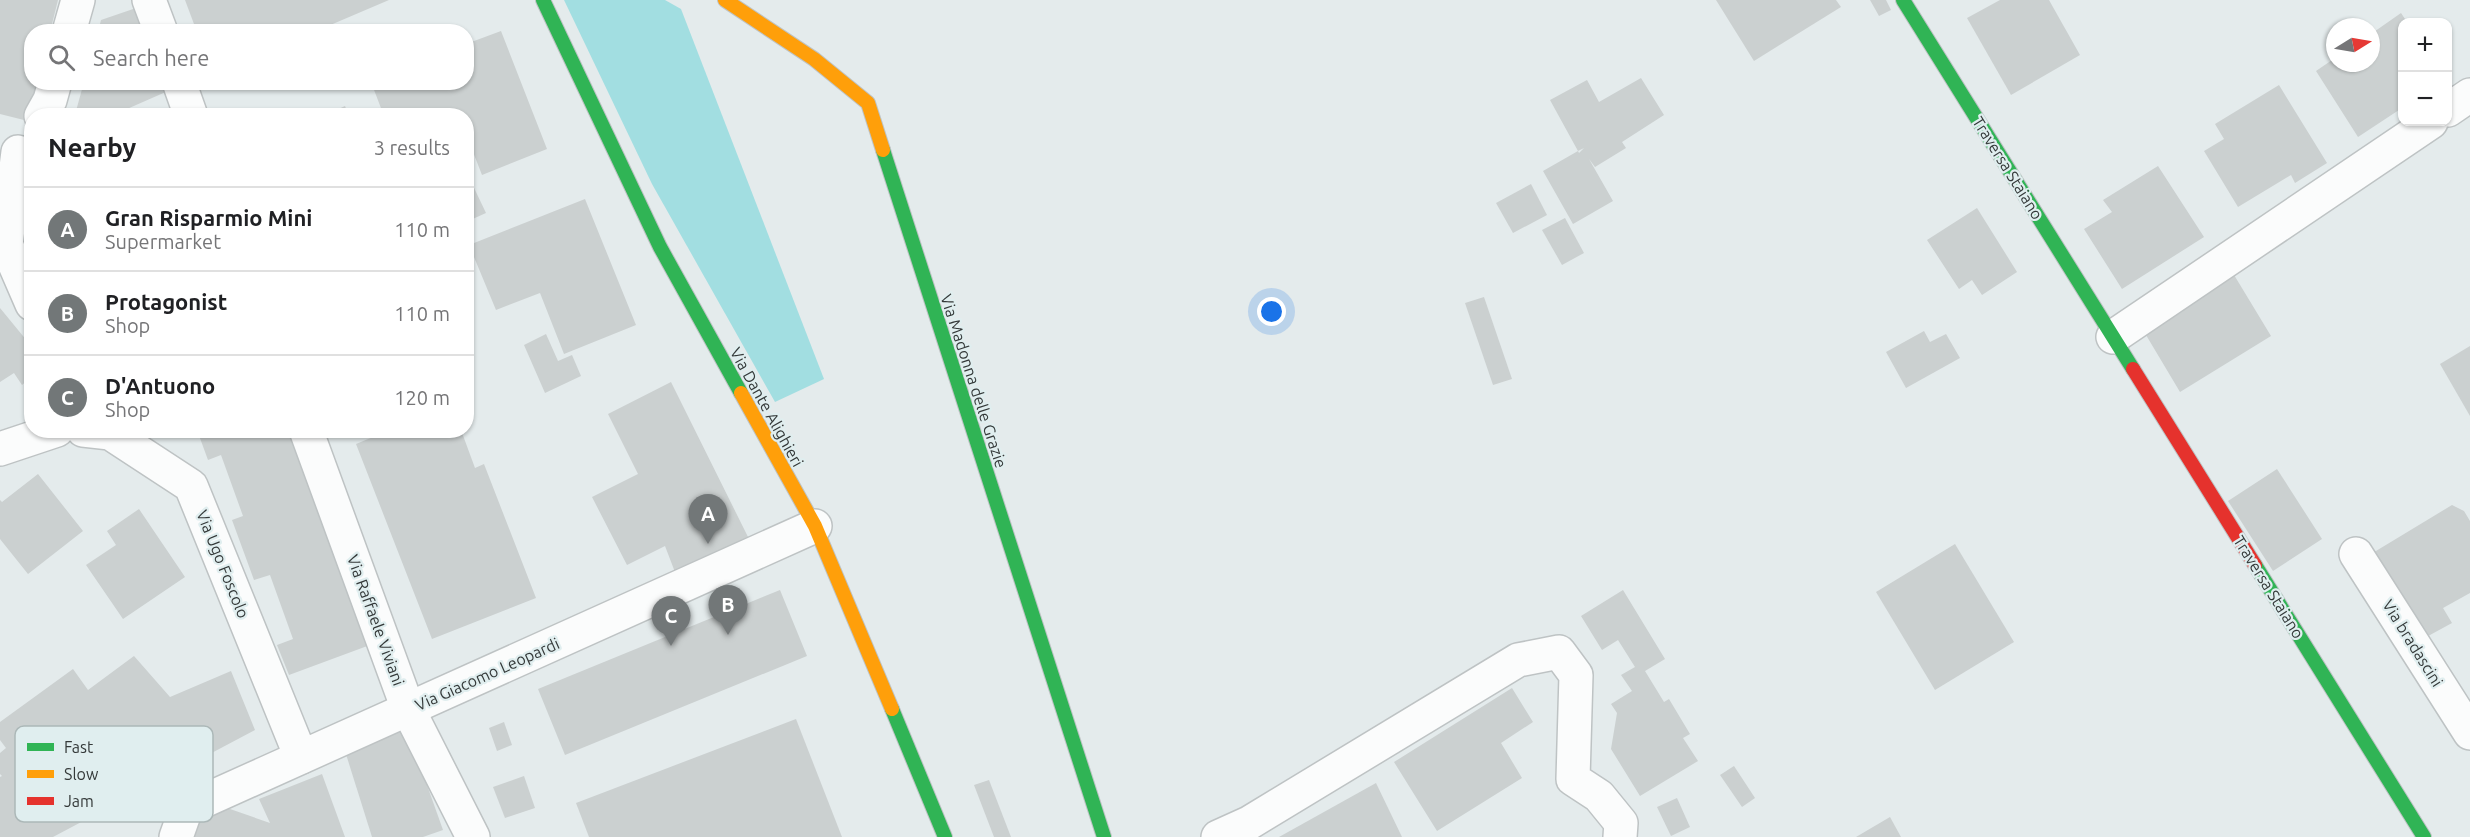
<!DOCTYPE html>
<meta charset="utf-8">
<style>
:root{--surface:#fff;--page:#f2f2f2;--text:#202124;--muted:#757577;--line:#e0e0e0;--accent:#727778}
body{margin:0;font-family:Ubuntu,sans-serif;background:var(--page);color:var(--text)}
.controls{position:absolute;right:18px;top:18px;display:grid;overflow:hidden;border-radius:12px;box-shadow:0 2px 4px #0004}
.controls button{width:54px;height:54px;display:grid;place-items:center;padding:0;border:0;border-bottom:2px solid var(--line);background:var(--surface);color:var(--text);font:30px sans-serif}
.compass{position:absolute;left:2326px;top:18px;width:54px;height:54px;border-radius:50%;background:var(--surface);box-shadow:0 2px 4px #0004;rotate:79deg}
.you{position:absolute;left:1272px;top:312px;width:21px;height:21px;margin:-15px;border:4px solid #fff;border-radius:50%;background:#1a73e8;box-shadow:0 0 0 9px #1a73e833}
.badge{display:grid;place-items:center;width:39px;height:39px;border-radius:50%;background:var(--accent);color:#fff;font-size:20px;font-weight:700}
.pin{position:absolute;translate:-50% -50px;filter:drop-shadow(0 2px 3px #0008)}
.pin::after{content:'';position:absolute;top:32px;width:21px;height:18px;background:inherit;clip-path:polygon(0 0,100% 0,50% 100%)}
.list{margin:0;padding:0;list-style:none}
h2{display:flex;justify-content:space-between;align-items:center;height:78px;margin:0;padding:0 24px;font-size:26px}
h2 small{font-size:20px;font-weight:400;color:var(--muted)}
.list li{display:grid;grid-template-columns:39px 1fr auto;gap:18px;align-items:center;box-sizing:border-box;height:84px;padding:0 24px;border-top:2px solid var(--line)}
.list b{display:block;font-size:22px;white-space:nowrap}
.list p{margin:0;font-size:20px;white-space:nowrap;color:var(--muted)}
.list em{font-size:20px;font-style:normal;color:var(--muted)}
.icon{flex:none;width:33px;height:33px;fill:none;stroke:currentColor;stroke-width:2;stroke-linecap:round;stroke-linejoin:round}
.map{position:relative;flex:none;width:2470px;height:837px;overflow:hidden}
.search{position:absolute;background:var(--surface);box-shadow:0 2px 4px #0004;left:24px;top:24px;width:450px;height:66px;display:flex;align-items:center;gap:15px;box-sizing:border-box;padding:0 21px;border-radius:24px;color:var(--muted);font-size:22px}
.panel{position:absolute;background:var(--surface);box-shadow:0 2px 4px #0004;left:24px;top:108px;width:450px;height:330px;border-radius:24px}
.map>svg:first-child{display:block}
.green{fill:#a2dee1}
.building{fill:#cbd0d0}
.lines{fill:none;stroke-linecap:round;stroke-linejoin:round}
.street-casing{stroke:#bec3c4;stroke-width:36}
.fast-casing{stroke:#bec3c4;stroke-width:16}
.slow-casing{stroke:#bec3c4;stroke-width:16}
.jam-casing{stroke:#bec3c4;stroke-width:16}
.street{stroke:#fbfcfc;stroke-width:33}
.fast{stroke:#30b455;stroke-width:14}
.slow{stroke:#ff9f0a;stroke-width:14}
.jam{stroke:#e5322d;stroke-width:14}
.labels{text-anchor:middle;stroke-width:4.5;stroke-linejoin:round;paint-order:stroke}
.street-label{font-size:16px;fill:#343939;stroke:#e0eeef}
.key{fill:#e0eeef;stroke:#acb8b8;stroke-width:1.5}
.key-label{font-size:16px;fill:#343939}
</style>
<div class="map">
<svg width="2470" height="837" viewBox="0 0 2470 837">
<rect width="100%" height="100%" fill="#e4ebec"/>
<!-- green -->
<path class="green" d="M564,0H665L681,9L824,379L775,402L652,184Z"/>
<!-- building -->
<g class="building">
<path d="M0,0H58L50,32H32V82H37L28,121L0,114Z"/>
<path d="M185,0H389L314,32H222L233,28L197,32Z"/>
<path d="M1716,0H1836L1841,7L1754,61Z"/>
<path d="M1870,0H1886L1891,10L1879,16Z"/>
<path d="M2000,0H2049L2080,55L2011,95L1967,18Z"/>
<path d="M139,7L147,32H98L101,20Z"/>
<path d="M2401,13L2407,22H2402V108L2358,137L2316,71L2335,58V63H2371V34Z"/>
<path d="M501,31L547,149L482,175L466,134V116H384L371,82H466V44Z"/>
<path d="M1641,78L1664,115L1622,142L1626,148L1595,167L1589,159L1613,201L1573,224L1543,171L1578,151L1579,153L1584,148L1578,151L1550,100L1587,80L1599,102Z"/>
<path d="M84,82H165L168,91L111,116H93L76,111Z"/>
<path d="M2279,85L2327,163L2295,183L2291,175L2238,207L2204,151L2224,139L2215,124Z"/>
<path d="M345,106L349,116H323Z"/>
<path d="M2158,166L2204,237L2122,289L2084,229L2112,212L2103,200Z"/>
<path d="M466,171L486,213L466,222Z"/>
<path d="M1531,184L1547,215L1513,233L1496,203Z"/>
<path d="M31,199H32V231L22,228Z"/>
<path d="M585,199L636,325L564,354L540,293L496,310L469,245Z"/>
<path d="M1977,208L2017,272L1982,295L1972,280L1959,289L1927,240Z"/>
<path d="M1565,218L1584,253L1562,265L1542,230Z"/>
<path d="M2228,265L2271,336L2180,392L2146,335L2183,311L2175,298Z"/>
<path d="M1484,297L1512,379L1493,385L1465,303Z"/>
<path d="M0,308L32,347V376L22,385L14,373L0,382Z"/>
<path d="M1924,331L1930,342L1946,334L1960,358L1906,388L1886,352Z"/>
<path d="M546,334L558,361L572,355L581,376L545,393L524,345Z"/>
<path d="M2470,346V416L2440,364Z"/>
<path d="M671,382L751,543L678,580L665,546L627,565L592,497L638,474L608,414Z"/>
<path d="M197,430H291L370,645L289,675L277,645L293,639L270,575L254,580L232,520L243,516L221,455L208,460Z"/>
<path d="M390,430H461L475,468L484,464L536,598L432,639L356,444Z"/>
<path d="M2277,469L2322,539L2273,571L2228,501Z"/>
<path d="M38,474L83,531L28,574L0,539V500L2,502Z"/>
<path d="M2452,505L2464,511L2470,521V593L2443,608L2452,623L2419,641L2371,554Z"/>
<path d="M139,509L185,577L123,619L86,565L116,545L107,531Z"/>
<path d="M1955,544L2014,642L1935,690L1876,592Z"/>
<path d="M780,590L807,656L565,755L538,689Z"/>
<path d="M1623,590L1665,659L1645,671L1664,702L1669,699L1690,734L1683,738L1698,761L1640,796L1611,749L1617,713L1611,704L1632,691L1621,675L1635,667L1618,640L1602,650L1581,616Z"/>
<path d="M134,656L170,697L231,671L255,730L53,837H0V777L2,776L0,774V753L6,748L0,740V722L73,669L88,690Z"/>
<path d="M1512,688L1533,722L1501,743L1522,778L1437,831L1394,762Z"/>
<path d="M401,712L443,830L423,837H372L339,732Z"/>
<path d="M796,719L842,837H589L576,803Z"/>
<path d="M504,722L512,745L497,751L489,728Z"/>
<path d="M1734,766L1755,798L1742,807L1720,775Z"/>
<path d="M322,774L345,837H190L207,801L270,823L259,799Z"/>
<path d="M524,776L535,808L505,818L493,787Z"/>
<path d="M989,780L1011,837H994L974,785Z"/>
<path d="M1376,783L1402,837H1279Z"/>
<path d="M1677,798L1690,827L1671,836L1657,807Z"/>
<path d="M1890,817L1901,837H1856Z"/>
</g>
<g class="lines">
<!-- street casing -->
<g class="street-casing">
<g id="street">
<path d="M149,0L161,32"/>
<path d="M69,32L78,0"/>
<path d="M179,82L191,116"/>
<path d="M2448,110L2470,95"/>
<path d="M41,116L50,100L55,82"/>
<path d="M18,152L6,244L32,304"/>
<path d="M2113,337L2431,122"/>
<path d="M83,430L110,433L191,486L301,757"/>
<path d="M306,430L408,709L473,837"/>
<path d="M0,449L57,430"/>
<path d="M2356,554L2470,733"/>
<path d="M176,837L186,809L815,526"/>
<path d="M1218,837L1249,823L1518,660L1559,652L1576,675L1573,779L1599,796L1621,823L1620,837"/>
</g>
</g>
<!-- fast casing -->
<g class="fast-casing">
<g id="fast">
<path d="M543,0L660,247L741,393"/>
<path d="M1903,0L2133,369"/>
<path d="M883,150L1104,837"/>
<path d="M2255,565L2424,837"/>
<path d="M892,709L945,837"/>
</g>
</g>
<!-- slow casing -->
<g class="slow-casing">
<g id="slow">
<path d="M725,0L814,59L868,103L883,150"/>
<path d="M741,393L815,526L892,709"/>
</g>
</g>
<!-- jam casing -->
<g class="jam-casing">
<path id="jam" d="M2133,369L2255,565"/>
</g>
<!-- street -->
<use href="#street" class="street"/>
<!-- fast -->
<use href="#fast" class="fast"/>
<!-- slow -->
<use href="#slow" class="slow"/>
<!-- jam -->
<use href="#jam" class="jam"/>
</g>
<g class="labels">
<!-- street labels -->
<g class="street-label">
<text transform="translate(2008 168) rotate(58)" y="6">Traversa Staiano</text>
<text transform="translate(974 381) rotate(72)" y="6">Via Madonna delle Grazie</text>
<text transform="translate(767 407) rotate(61)" y="6">Via Dante Alighieri</text>
<text transform="translate(223 564) rotate(68)" y="6">Via Ugo Foscolo</text>
<text transform="translate(2269 587) rotate(58)" y="6">Traversa Staiano</text>
<text transform="translate(376 620) rotate(70)" y="6">Via Raffaele Viviani</text>
<text transform="translate(2413 643) rotate(58)" y="6">Via bradascini</text>
<text transform="translate(487 674) rotate(-24)" y="6">Via Giacomo Leopardi</text>
</g>
</g>
<!-- legend -->
<rect x="15" y="726" width="198" height="96" rx="9" class="key"/>
<rect x="27" y="743" width="27" height="8" fill="#30b455"/>
<rect x="27" y="770" width="27" height="8" fill="#ff9f0a"/>
<rect x="27" y="797" width="27" height="8" fill="#e5322d"/>
<g class="key-label">
<text x="64" y="753">Fast</text>
<text x="64" y="780">Slow</text>
<text x="64" y="807">Jam</text>
</g>
</svg>
<div class="controls">
<button>+</button>
<button>−</button>
</div>
<svg class="compass" viewBox="-18 -18 36 36"><path d="M0-13l5 13h-10z" fill="#e53935"/><path d="M0 13l5-13h-10z" fill="#757577"/></svg>
<div class="you"></div>
<div class="pin badge" style="left:708px;top:544px">A</div>
<div class="pin badge" style="left:728px;top:635px">B</div>
<div class="pin badge" style="left:671px;top:646px">C</div>
<div class="search"><svg class="icon" aria-label="search" viewBox="0 0 24 24"><circle cx="10" cy="10" r="6"/><path d="M15 15l6 6"/></svg>Search here</div>
<section class="panel">
<h2>Nearby<small>3 results</small></h2>
<ul class="list">
<li><span class="badge">A</span><div><b>Gran Risparmio Mini</b><p>Supermarket</p></div><em>110 m</em></li>
<li><span class="badge">B</span><div><b>Protagonist</b><p>Shop</p></div><em>110 m</em></li>
<li><span class="badge">C</span><div><b>D'Antuono</b><p>Shop</p></div><em>120 m</em></li>
</ul>
</section>
</div>
